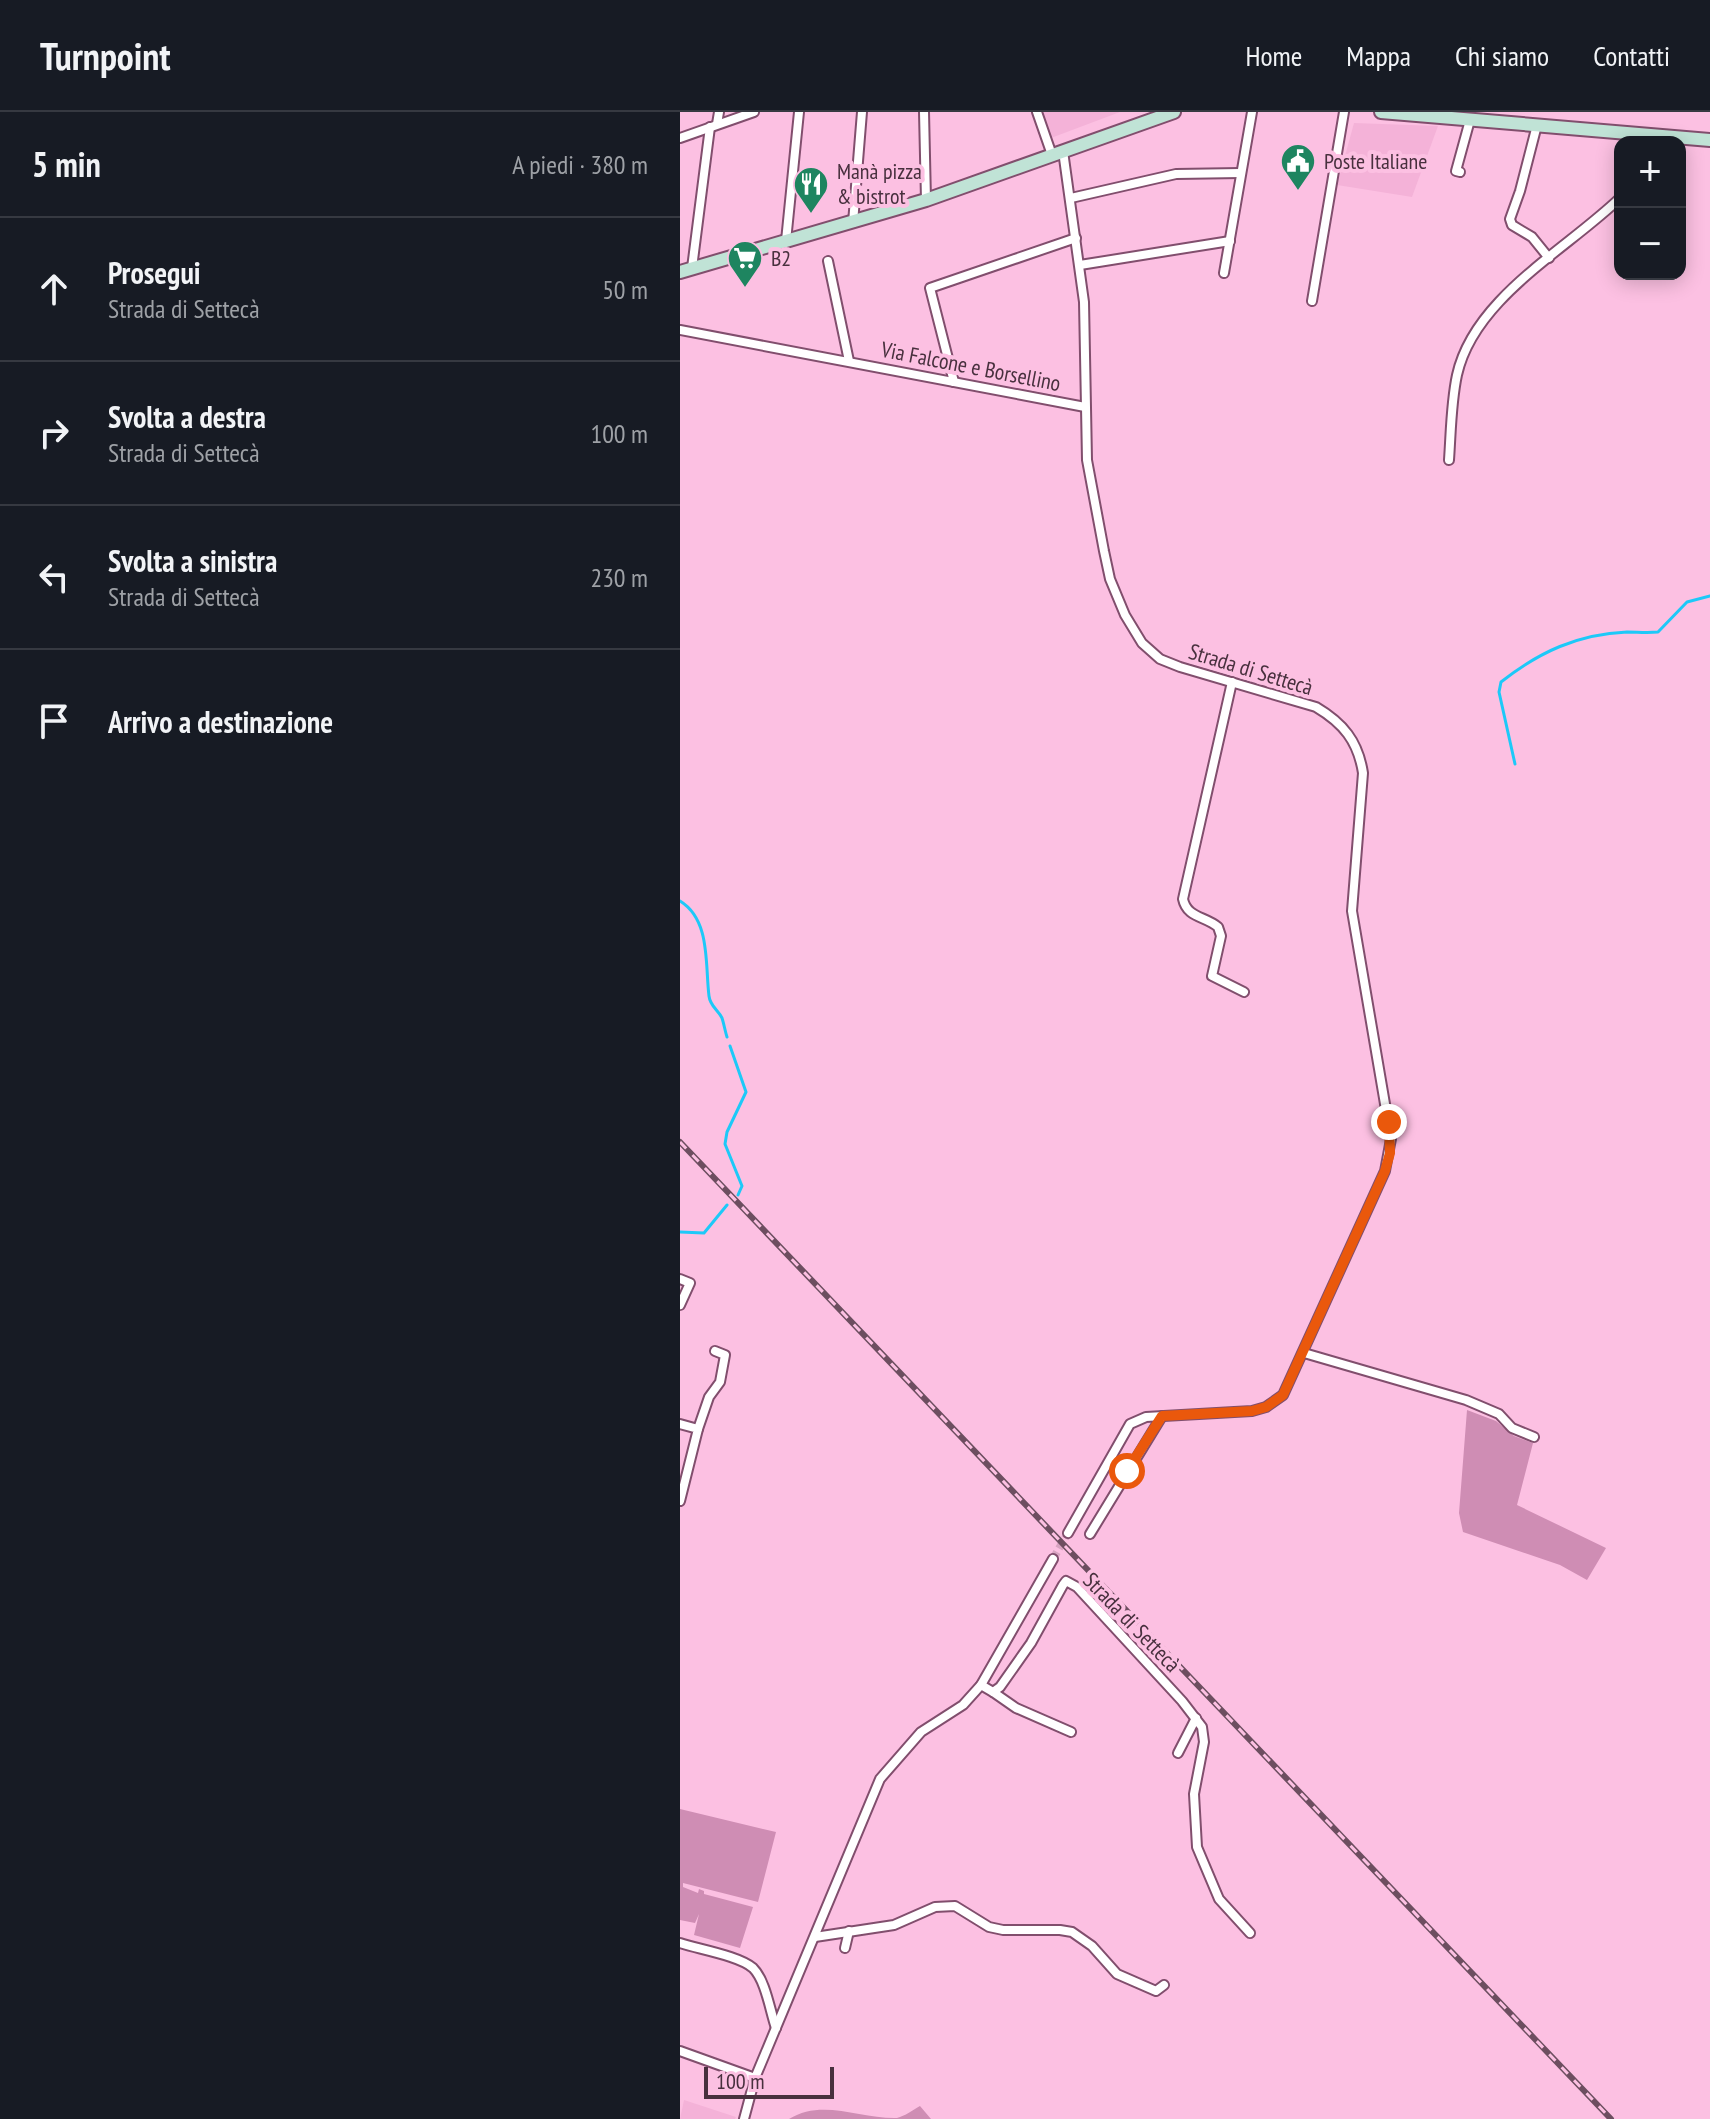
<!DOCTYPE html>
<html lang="it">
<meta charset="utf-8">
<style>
:root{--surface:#171b24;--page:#242831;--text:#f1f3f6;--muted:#9ea1a6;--line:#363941}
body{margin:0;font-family:"PT Sans Narrow",sans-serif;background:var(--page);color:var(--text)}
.controls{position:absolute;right:24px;top:24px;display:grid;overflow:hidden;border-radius:16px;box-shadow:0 4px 20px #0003}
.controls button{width:72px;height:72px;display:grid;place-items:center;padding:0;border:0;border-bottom:2px solid var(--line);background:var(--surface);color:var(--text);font:40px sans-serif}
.scale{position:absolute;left:24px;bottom:20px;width:130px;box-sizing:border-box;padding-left:8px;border:4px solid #48303e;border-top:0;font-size:22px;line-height:28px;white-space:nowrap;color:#48303e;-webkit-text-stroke:6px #fcc0e2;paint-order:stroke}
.stop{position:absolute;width:24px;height:24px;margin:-18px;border:6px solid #ea580c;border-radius:50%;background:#fff}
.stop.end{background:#ea580c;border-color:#fff;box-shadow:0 2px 8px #0008}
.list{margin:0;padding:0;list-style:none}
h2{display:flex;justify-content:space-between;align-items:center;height:104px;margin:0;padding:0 32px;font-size:34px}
h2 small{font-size:26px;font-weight:400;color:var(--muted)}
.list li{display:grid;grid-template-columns:52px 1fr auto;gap:24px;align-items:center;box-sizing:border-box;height:144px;padding:0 32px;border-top:2px solid var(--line)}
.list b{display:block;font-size:30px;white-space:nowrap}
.list p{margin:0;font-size:26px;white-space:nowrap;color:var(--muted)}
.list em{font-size:26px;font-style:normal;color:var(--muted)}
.icon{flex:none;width:44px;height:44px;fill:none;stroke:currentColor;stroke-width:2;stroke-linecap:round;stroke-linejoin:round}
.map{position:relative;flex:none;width:1030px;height:2007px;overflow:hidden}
header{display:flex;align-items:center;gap:48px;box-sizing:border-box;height:112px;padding:0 40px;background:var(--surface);border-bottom:2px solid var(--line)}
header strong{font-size:38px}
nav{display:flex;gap:44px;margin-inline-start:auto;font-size:28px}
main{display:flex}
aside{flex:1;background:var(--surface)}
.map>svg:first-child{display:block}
.built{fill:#f4b2d8}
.green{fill:#cf8db4}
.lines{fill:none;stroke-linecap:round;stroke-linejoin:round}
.stream{stroke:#1dc9f8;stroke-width:3}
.minor-tunnel{stroke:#d8a3c1;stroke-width:8;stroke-dasharray:8 4;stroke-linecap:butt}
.minor-casing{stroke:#814e6d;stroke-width:12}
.secondary-casing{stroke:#814e6d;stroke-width:16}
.minor{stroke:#fff;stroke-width:8}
.secondary{stroke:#c0e3d6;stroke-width:12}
.rail-casing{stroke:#6d4e60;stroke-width:6}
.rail{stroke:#fcc0e2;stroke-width:3;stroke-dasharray:9;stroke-linecap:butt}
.route{stroke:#ea580c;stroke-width:10}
.labels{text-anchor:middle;stroke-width:8;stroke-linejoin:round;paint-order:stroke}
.poi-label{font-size:22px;fill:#48303e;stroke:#fcc0e2;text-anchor:start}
.street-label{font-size:22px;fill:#48303e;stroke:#fcc0e2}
</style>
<header>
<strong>Turnpoint</strong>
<nav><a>Home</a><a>Mappa</a><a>Chi siamo</a><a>Contatti</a></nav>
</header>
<main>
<aside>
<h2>5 min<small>A piedi · 380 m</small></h2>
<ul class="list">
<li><svg class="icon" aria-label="ahead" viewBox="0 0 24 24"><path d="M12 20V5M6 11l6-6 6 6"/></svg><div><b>Prosegui</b><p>Strada di Settecà</p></div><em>50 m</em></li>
<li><svg class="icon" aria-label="right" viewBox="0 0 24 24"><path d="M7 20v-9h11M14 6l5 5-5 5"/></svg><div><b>Svolta a destra</b><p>Strada di Settecà</p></div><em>100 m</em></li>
<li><svg class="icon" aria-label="left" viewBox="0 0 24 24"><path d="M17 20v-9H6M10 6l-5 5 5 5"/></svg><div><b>Svolta a sinistra</b><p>Strada di Settecà</p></div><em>230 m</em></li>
<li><svg class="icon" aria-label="arrive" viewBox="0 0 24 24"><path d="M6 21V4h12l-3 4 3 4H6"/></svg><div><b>Arrivo a destinazione</b></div></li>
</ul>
</aside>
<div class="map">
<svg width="1030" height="2007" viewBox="0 0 1030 2007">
<rect width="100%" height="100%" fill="#fcc0e2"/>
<!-- built -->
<g class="built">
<path d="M361,0H440L371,26Z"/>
<path d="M674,11L758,14L732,85L657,73Z"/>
<path d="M4,1988L56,2005L55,2007H0Z"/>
</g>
<!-- green -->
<g class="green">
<path d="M787,1298L816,1309L834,1324L853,1331L837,1393L926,1436L907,1468L880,1453L783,1420L779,1401Z"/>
<path d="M0,1697L96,1720L78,1790L3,1771V1775L18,1781L19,1777L24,1779V1782L73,1795L60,1836L14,1823L19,1802L15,1811L0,1808Z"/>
<path d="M240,1994L251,2007H109C142,1986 181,2007 217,2006C225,2004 233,1998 240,1994Z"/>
</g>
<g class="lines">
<!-- stream -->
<g class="stream">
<path d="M835,652L819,580L821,570C859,540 898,522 947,520C957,520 967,521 978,520L1007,490L1030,484"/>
<path d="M0,789C31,808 25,853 29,884C30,894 38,898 42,906C44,912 45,919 47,925"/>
<path d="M50,934L66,980L47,1020L45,1032L62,1074L58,1083"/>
<path d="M0,1120L24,1121L47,1093"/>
</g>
<!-- minor-tunnel -->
<path class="minor-tunnel" d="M373,1447L388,1421"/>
<!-- minor casing -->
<g class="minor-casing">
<g id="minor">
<path d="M244,0L246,88"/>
<path d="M357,0L372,43"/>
<path d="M37,12L39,0"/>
<path d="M857,13L840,79L830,107L832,113L852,125L869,146"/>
<path d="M0,26L74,0"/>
<path d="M383,39L404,190L407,348L424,439L430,467L445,503L462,531L480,547L500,555L636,595C663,611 678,629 683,661L672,799L711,1027L705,1059L603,1283L586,1295L572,1299L466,1305L450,1312L388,1421"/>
<path d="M780,60L776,59L790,8"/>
<path d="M391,86L496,62L561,61"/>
<path d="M173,111L182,0"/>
<path d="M106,129L119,0"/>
<path d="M148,149L169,249"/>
<path d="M400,153L550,129"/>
<path d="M12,156L30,15"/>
<path d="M544,161L572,0"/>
<path d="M632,189L664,0"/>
<path d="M0,218L405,295"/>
<path d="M274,270L250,176L396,126"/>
<path d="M769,348C771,320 771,291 777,263C794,186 886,138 940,86"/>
<path d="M552,570L503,787C507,806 525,804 538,815L541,824L532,864L564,880"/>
<path d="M0,1167L10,1171L0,1193"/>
<path d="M624,1241L786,1288L819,1302L832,1316L854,1325"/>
<path d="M0,1312L18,1317L0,1389"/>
<path d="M18,1317L29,1285L40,1270L45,1243L35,1239"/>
<path d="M410,1422L482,1304"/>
<path d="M301,1573L313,1580L320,1575L351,1531L383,1473L386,1469L397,1475L502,1589L522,1615L524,1630L514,1682L517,1735L539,1787L570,1821"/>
<path d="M313,1580L336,1596L391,1620"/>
<path d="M498,1641L516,1606"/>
<path d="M135,1825L214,1813L255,1795L275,1794L309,1815L323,1818H380L392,1820L412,1834L437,1862L476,1879L484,1873"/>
<path d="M0,1831C18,1837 60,1844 73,1856C86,1869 90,1899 96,1916"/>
<path d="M165,1836L169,1819"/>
<path d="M0,1939L75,1966"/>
<path d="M64,2007L75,1966L200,1667L241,1620L283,1593L301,1573L373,1447"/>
</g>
</g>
<!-- secondary casing -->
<g class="secondary-casing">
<g id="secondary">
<path d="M701,0L1030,28"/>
<path d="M0,160L246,88L494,0"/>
</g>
</g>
<!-- minor -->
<use href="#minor" class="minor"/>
<!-- secondary -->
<use href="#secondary" class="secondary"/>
<!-- rail casing -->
<g class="rail-casing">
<path id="rail" d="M0,1030L931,2007"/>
</g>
<!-- rail -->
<use href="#rail" class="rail"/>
</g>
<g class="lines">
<!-- route -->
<path class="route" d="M447,1359L482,1304L572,1299L586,1295L603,1283L705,1059L710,1041L709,1010"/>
</g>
<!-- icons -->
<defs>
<g id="civic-pin" transform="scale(1.8)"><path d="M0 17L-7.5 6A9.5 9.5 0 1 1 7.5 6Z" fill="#1e8560" stroke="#fcc0e2"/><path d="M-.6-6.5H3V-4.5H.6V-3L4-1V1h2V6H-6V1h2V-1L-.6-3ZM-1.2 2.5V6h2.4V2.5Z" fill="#fff"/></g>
<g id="restaurant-pin" transform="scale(1.8)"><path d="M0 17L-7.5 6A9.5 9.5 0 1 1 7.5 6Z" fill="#1e8560" stroke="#fcc0e2"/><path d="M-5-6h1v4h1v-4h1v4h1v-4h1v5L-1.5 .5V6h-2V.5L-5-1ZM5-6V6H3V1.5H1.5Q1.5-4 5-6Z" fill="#fff"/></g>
<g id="supermarket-pin" transform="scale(1.8)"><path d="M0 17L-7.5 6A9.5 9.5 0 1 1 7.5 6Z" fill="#1e8560" stroke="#fcc0e2"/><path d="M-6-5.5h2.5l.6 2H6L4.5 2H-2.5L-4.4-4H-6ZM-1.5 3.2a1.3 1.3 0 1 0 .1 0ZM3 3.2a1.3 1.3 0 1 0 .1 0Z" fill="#fff"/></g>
</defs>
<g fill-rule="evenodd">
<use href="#civic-pin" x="618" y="49"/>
<use href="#restaurant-pin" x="131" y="72"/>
<use href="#supermarket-pin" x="65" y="146"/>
</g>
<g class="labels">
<!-- poi labels -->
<g class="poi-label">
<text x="644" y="57">Poste Italiane</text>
<text x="157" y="67">Manà pizza<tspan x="157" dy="25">&amp; bistrot</tspan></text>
<text x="91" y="154">B2</text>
</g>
<!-- street labels -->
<g class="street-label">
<text transform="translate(291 254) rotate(11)" y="8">Via Falcone e Borsellino</text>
<text transform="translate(571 557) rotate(17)" y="8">Strada di Settecà</text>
<text transform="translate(452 1510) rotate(46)" y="8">Strada di Settecà</text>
</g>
</g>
</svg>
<div class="controls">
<button>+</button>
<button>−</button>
</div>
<div class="scale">100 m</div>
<div class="stop" style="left:447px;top:1359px"></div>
<div class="stop end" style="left:709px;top:1010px"></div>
</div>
</main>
